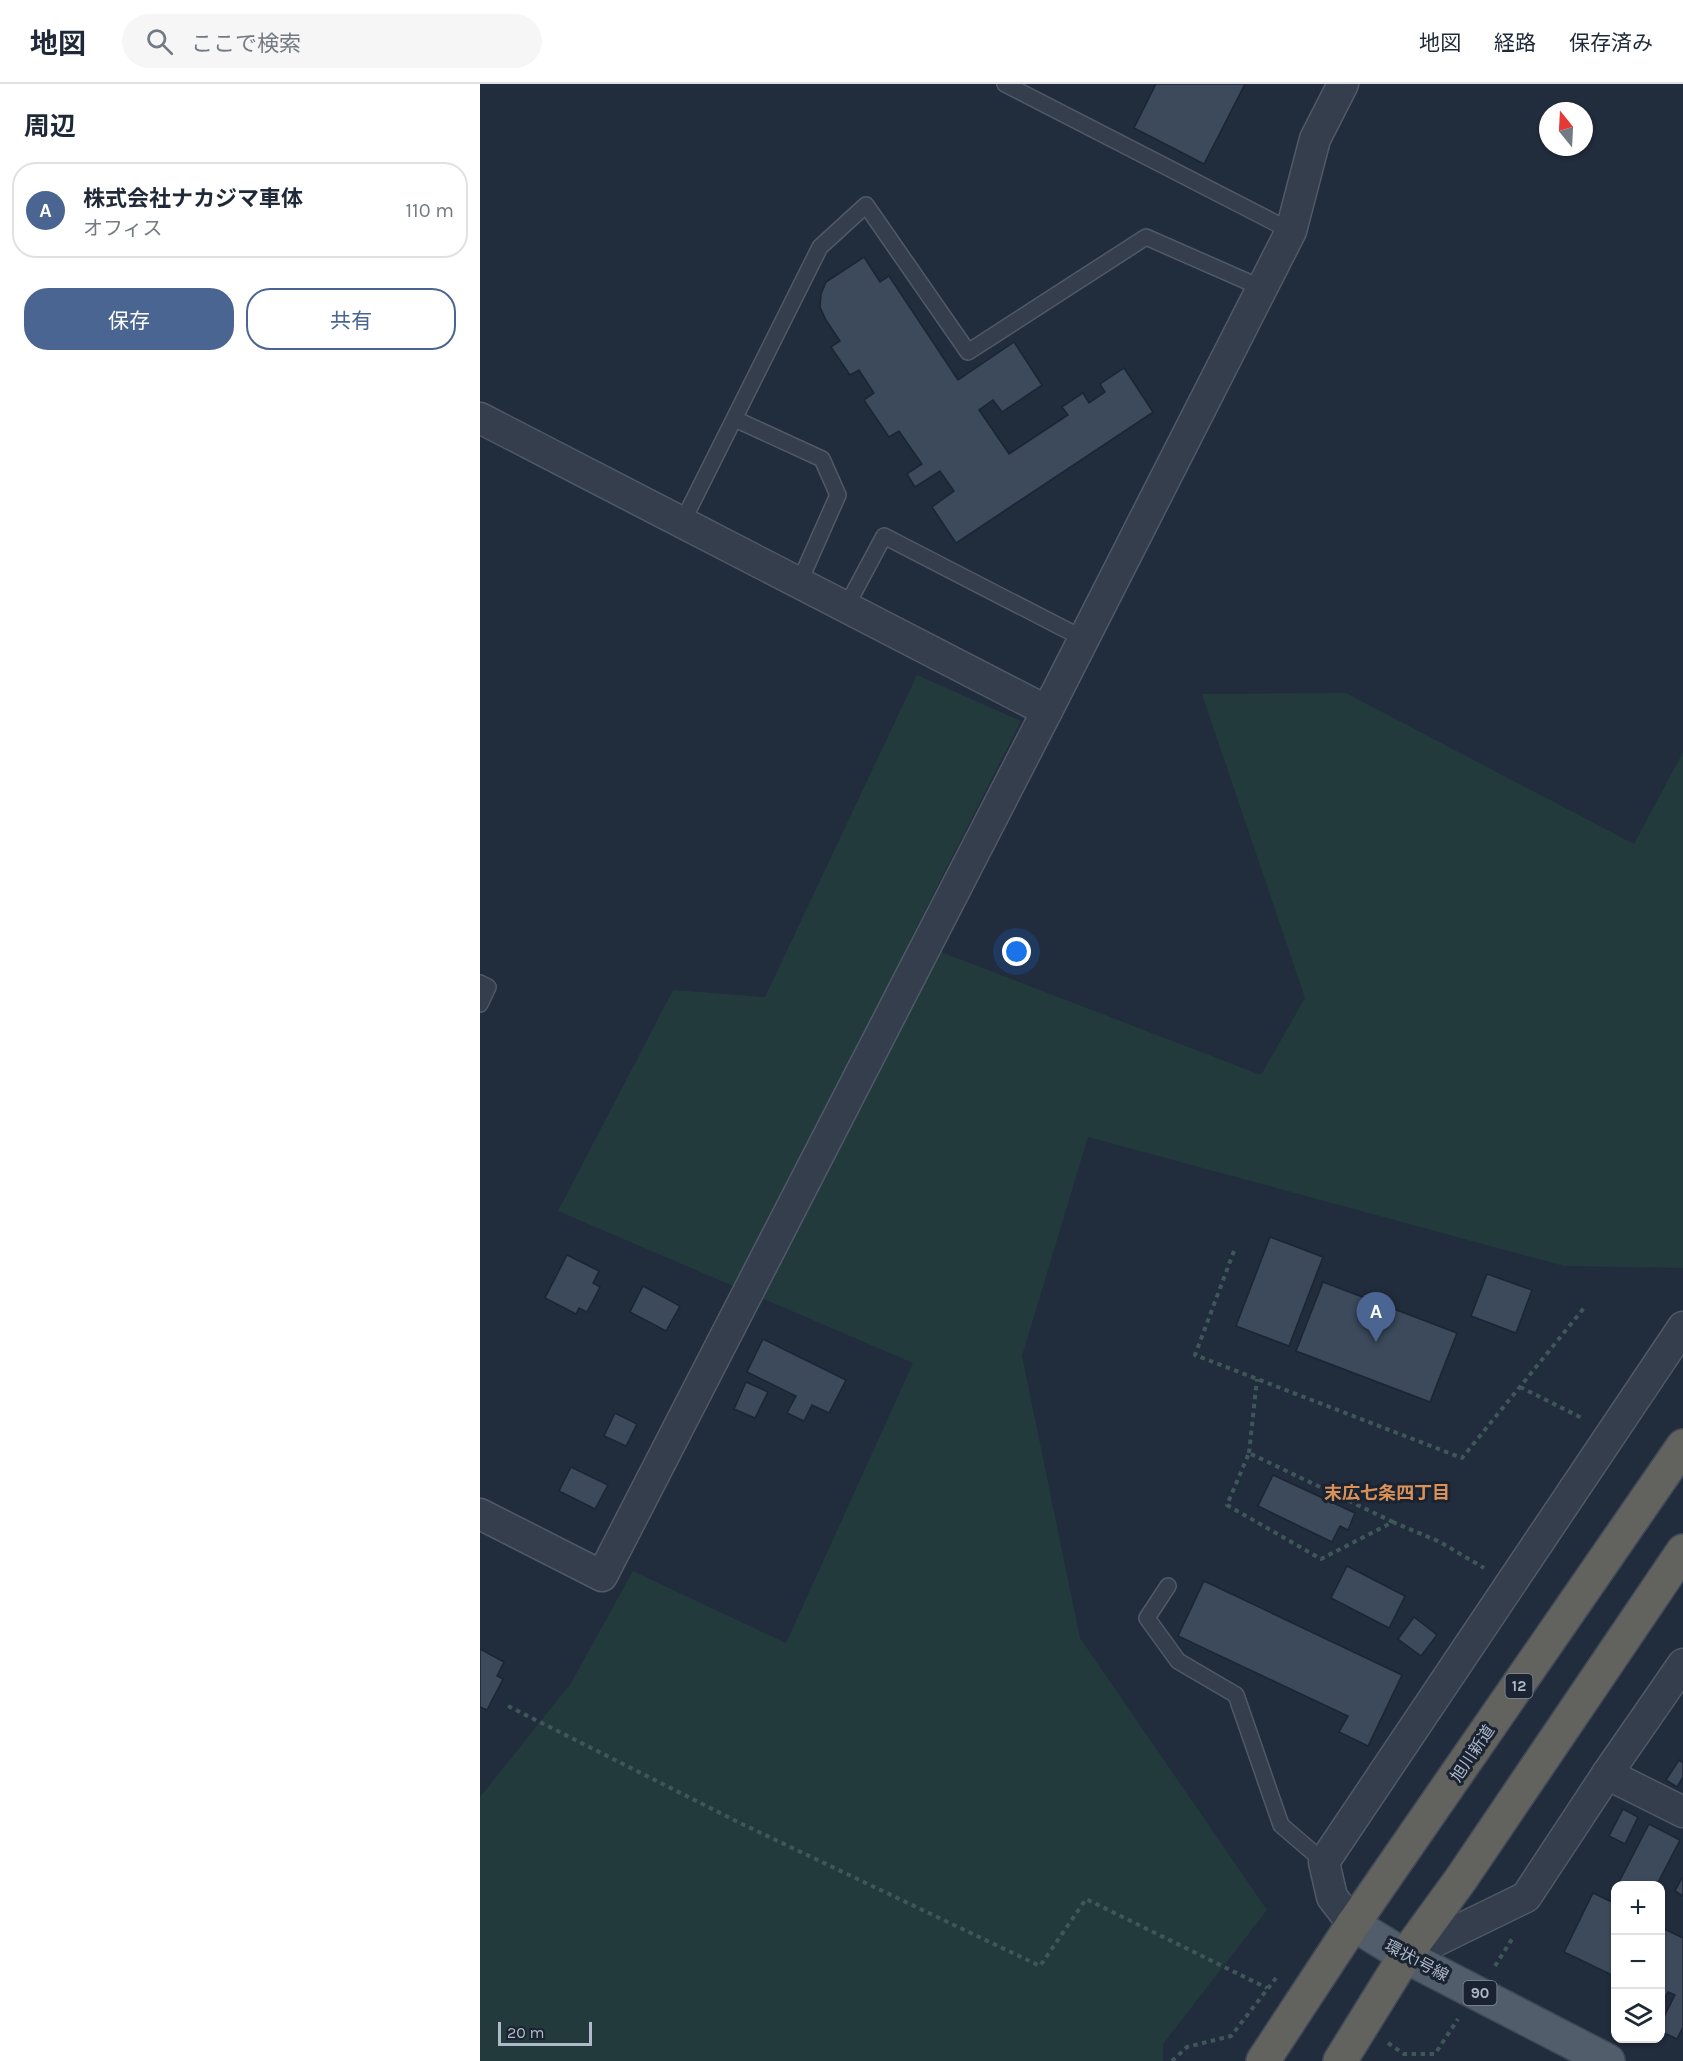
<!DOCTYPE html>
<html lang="ja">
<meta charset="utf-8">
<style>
:root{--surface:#fff;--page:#f6f6f7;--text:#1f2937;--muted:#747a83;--line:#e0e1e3;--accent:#4a6591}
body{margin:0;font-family:Karla,"Noto Sans JP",sans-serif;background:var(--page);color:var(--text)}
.controls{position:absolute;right:18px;bottom:18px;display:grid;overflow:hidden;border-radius:12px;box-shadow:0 2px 4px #0004}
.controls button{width:54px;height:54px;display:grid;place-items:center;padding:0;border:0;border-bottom:2px solid var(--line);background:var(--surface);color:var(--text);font:30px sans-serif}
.compass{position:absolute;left:1059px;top:18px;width:54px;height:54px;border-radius:50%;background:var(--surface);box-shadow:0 2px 4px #0004;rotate:342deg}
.scale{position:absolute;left:18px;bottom:15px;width:94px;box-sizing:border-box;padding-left:6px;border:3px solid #b0b9c8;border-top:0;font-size:16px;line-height:21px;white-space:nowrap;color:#b0b9c8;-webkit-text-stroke:4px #1a2331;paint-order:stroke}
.you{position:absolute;left:537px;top:868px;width:21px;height:21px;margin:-15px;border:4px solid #fff;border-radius:50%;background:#1a73e8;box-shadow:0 0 0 9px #1a73e833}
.badge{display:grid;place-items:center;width:39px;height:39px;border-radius:50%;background:var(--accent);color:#fff;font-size:20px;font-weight:700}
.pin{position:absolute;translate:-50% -50px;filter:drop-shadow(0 2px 3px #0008)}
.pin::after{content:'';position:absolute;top:32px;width:21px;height:18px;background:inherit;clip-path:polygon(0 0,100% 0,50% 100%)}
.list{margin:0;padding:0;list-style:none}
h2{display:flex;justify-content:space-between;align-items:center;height:78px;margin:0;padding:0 24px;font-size:26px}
h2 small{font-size:20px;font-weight:400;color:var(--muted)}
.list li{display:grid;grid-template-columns:39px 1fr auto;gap:18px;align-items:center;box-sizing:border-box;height:96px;margin:0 12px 12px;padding:0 12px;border:2px solid var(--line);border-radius:24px}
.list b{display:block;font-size:22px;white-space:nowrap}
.list p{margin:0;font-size:20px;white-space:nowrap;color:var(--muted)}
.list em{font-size:20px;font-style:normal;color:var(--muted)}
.actions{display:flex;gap:12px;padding:18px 24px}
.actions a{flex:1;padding:14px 0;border:2px solid var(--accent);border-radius:24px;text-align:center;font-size:21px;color:var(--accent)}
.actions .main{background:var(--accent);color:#fff}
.icon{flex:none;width:33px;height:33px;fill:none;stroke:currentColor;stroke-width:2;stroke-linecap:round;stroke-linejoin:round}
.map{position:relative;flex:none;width:1203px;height:1977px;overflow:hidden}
header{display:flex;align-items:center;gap:36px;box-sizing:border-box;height:84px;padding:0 30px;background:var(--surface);border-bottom:2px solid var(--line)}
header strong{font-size:28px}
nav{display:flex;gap:33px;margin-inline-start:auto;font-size:21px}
.search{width:420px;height:54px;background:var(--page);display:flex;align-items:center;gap:15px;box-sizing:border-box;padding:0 21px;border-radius:33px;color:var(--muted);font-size:22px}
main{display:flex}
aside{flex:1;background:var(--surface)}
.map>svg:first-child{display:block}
.green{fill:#233a3d}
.building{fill:#3c4a5c;stroke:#1c2533;stroke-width:1.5}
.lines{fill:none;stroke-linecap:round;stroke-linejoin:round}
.service-casing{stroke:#505967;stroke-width:18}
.minor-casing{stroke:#505967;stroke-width:33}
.primary-casing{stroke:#3e4755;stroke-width:36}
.trunk-casing{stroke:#404957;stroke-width:36}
.path{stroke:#40575a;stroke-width:4;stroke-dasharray:4.5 4.5;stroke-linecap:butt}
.service{stroke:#353e4c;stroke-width:15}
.minor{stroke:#353e4c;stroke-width:30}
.primary{stroke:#525d6c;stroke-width:33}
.trunk{stroke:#62625e;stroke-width:33}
.labels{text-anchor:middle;stroke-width:6;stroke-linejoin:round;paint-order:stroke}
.shield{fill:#1a2331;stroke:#838c9b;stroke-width:1.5}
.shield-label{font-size:15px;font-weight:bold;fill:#b0b9c8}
.street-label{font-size:16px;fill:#b0b9c8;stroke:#1a2331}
.neighbourhood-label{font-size:18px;font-weight:bold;fill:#db9158;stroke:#1a2331}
</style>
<header>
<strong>地図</strong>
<div class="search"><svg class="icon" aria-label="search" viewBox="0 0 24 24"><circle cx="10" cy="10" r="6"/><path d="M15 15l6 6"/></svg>ここで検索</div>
<nav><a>地図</a><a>経路</a><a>保存済み</a></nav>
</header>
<main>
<aside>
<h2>周辺<small></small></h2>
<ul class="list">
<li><span class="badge">A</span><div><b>株式会社ナカジマ車体</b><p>オフィス</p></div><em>110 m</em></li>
</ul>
<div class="actions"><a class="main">保存</a><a>共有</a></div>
</aside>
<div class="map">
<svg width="1203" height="1977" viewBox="0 0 1203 1977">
<rect width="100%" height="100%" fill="#212c3c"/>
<!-- green -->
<path class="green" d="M437,591L541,637L430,856L781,991L825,914L722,610L866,609L1154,760L1203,668V1184L1084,1182L608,1053L542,1272L600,1554L787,1826L683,1960V1977H0V1713L91,1599L153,1487L306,1559L433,1279L78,1127L193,906L285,913Z"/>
<!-- building -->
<g class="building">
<path d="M676,0H765L724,80L654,44Z"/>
<path d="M384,173L400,198L409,192L478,296L534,258L562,301L522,328L513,316L499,326L529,370L588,331L582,323L603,309L609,319L625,308L620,300L644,284L673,328L476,459L452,423L474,407L460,387L435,403L427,390L442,380L419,347L409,353L384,316L394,309L379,286L370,291L351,263L360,257L346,236L340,223L341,210L346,198Z"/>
<path d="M790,1153L843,1173L809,1262L756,1242Z"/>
<path d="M87,1171L119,1187L113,1199L120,1203L107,1228L99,1224L96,1230L65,1214Z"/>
<path d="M1007,1190L1052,1206L1036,1249L991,1232Z"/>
<path d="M843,1198L977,1249L950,1318L816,1267Z"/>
<path d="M163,1202L200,1222L186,1247L150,1228Z"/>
<path d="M283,1255L366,1296L349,1329L332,1321L324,1337L307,1329L316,1312L267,1288Z"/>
<path d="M266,1298L288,1308L275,1334L254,1325Z"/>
<path d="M135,1329L157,1340L146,1362L124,1352Z"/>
<path d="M91,1383L128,1401L115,1425L79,1407Z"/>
<path d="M793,1391L875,1429L868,1446L860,1442L852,1458L778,1422Z"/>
<path d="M867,1482L925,1512L909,1544L851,1514Z"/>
<path d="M724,1497L922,1591L888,1662L859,1648L868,1632L698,1552Z"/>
<path d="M934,1533L957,1551L941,1572L918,1555Z"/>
<path d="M0,1565L24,1578L17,1592L23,1595L7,1626L0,1623Z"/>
<path d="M1199,1676L1203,1679V1693L1197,1703L1186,1696Z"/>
<path d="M1143,1725L1158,1733L1145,1760L1129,1752Z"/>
<path d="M1169,1740L1200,1756L1176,1802H1137Z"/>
<path d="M1203,1792V1812L1195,1807Z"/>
<path d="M1113,1809L1136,1820V1893L1084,1868Z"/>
<path d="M1180,1843L1203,1854V1943L1197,1955L1180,1947V1941L1195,1911L1188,1908L1183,1917L1180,1916Z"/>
</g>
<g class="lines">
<!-- service casing -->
<g class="service-casing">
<g id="service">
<path d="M525,0L811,147"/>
<path d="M255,335L342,375L358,411L319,499"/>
<path d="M202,439L340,163L386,121L488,268L666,153L782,204"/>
<path d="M366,523L404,452L604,555"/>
<path d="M0,899L8,903L0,920"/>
<path d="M688,1502L667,1534L698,1577L756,1611L801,1741L844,1778"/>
</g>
</g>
<!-- minor casing -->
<g class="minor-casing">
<g id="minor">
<path d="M0,334L567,627"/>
<path d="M0,1430L122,1492L567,627L811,147L835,55L863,0"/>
<path d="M1127,1690L1203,1728"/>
<path d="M873,1840L852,1813L844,1778L1203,1243"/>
<path d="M925,1872L1046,1813L1127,1690L1203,1580"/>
</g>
</g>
<!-- primary casing -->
<g class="primary-casing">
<path id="primary" d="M873,1840L925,1872L1128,1977"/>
</g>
<!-- trunk casing -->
<g class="trunk-casing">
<g id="trunk">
<path d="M783,1977L873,1840L1203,1362"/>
<path d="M860,1977L925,1872L981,1795L1203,1467"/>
</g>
</g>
<!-- path -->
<g class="path">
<path d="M754,1167L715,1271L982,1374L1104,1224"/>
<path d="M1040,1303L1104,1335"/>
<path d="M769,1369L777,1295"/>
<path d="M913,1438L769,1369L747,1421L841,1475L913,1438L960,1458L1004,1484"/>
<path d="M28,1622L260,1739L560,1882L606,1815L787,1904"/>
<path d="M1015,1882L1032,1855"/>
<path d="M908,1959L924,1970H955L978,1935"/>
<path d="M692,1977L707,1963L751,1952L796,1894"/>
</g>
<!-- service -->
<use href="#service" class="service"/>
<!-- minor -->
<use href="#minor" class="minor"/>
<!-- primary -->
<use href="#primary" class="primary"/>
<!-- trunk -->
<use href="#trunk" class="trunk"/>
</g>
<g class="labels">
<!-- shield labels -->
<g class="shield">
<rect x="1025.5" y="1590" width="27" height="24" rx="4.5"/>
<rect x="983.5" y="1897" width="33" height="24" rx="4.5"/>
</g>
<g class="shield-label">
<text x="1039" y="1607">12</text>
<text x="1000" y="1914">90</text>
</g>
<!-- street labels -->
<g class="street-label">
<text transform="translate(992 1669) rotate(-56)" y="6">旭川新道</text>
<text transform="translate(937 1876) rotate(28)" y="6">環状1号線</text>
</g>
<!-- neighbourhood labels -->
<g class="neighbourhood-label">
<text x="907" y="1415">末広七条四丁目</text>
</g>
</g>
</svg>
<div class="controls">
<button>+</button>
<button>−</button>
<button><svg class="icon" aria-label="layers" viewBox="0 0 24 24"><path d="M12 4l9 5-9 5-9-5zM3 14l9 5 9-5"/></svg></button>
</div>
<svg class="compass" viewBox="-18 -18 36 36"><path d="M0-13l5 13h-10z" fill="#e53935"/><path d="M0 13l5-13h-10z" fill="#747a83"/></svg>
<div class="scale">20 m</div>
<div class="you"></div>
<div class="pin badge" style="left:896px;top:1258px">A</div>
</div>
</main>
